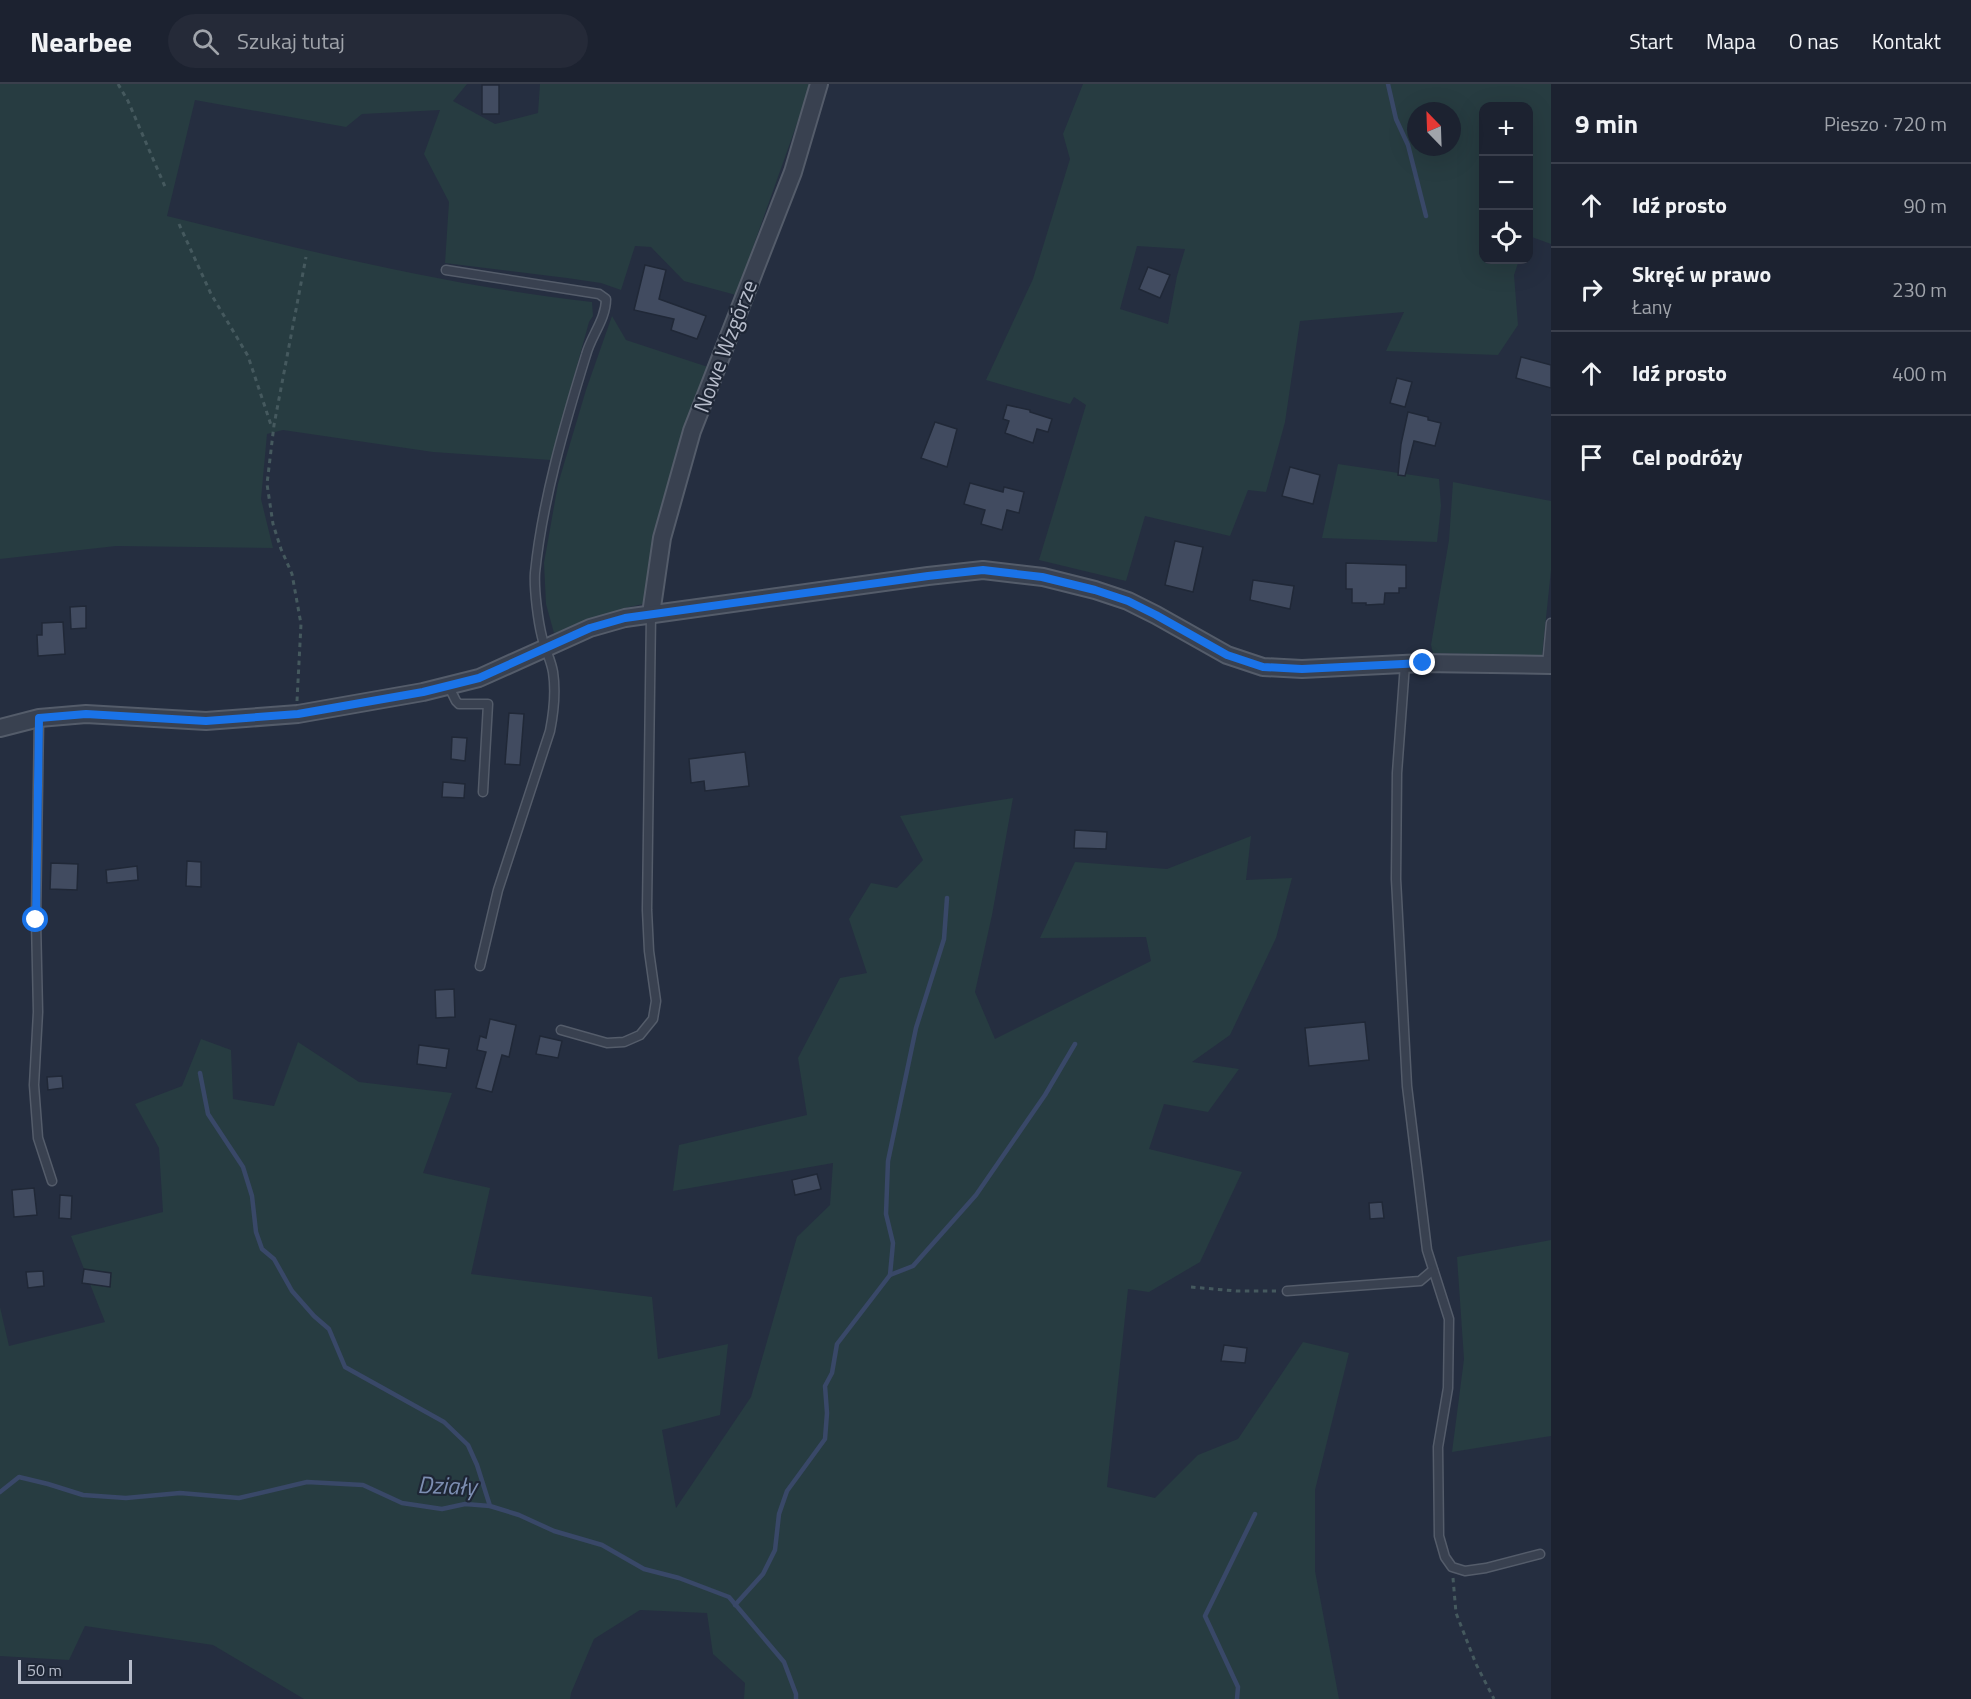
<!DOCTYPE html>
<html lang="pl">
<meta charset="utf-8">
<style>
:root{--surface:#1c2230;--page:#252a38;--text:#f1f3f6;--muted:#a0a4ab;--line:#3a3f4c}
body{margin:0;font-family:"Titillium Web",sans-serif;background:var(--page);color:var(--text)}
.controls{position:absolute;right:18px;top:18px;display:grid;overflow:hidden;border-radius:12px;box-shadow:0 6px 24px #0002}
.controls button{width:54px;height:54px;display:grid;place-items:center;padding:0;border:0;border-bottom:2px solid var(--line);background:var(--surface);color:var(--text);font:30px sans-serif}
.compass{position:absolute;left:1407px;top:18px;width:54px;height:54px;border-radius:50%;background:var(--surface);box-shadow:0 6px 24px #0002;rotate:337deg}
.scale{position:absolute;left:18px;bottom:15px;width:114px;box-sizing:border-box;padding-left:6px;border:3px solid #b6bcca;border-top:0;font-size:16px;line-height:21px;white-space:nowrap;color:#b6bcca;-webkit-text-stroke:4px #1e2635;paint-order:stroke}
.stop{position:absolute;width:18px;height:18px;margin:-14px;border:4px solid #1a73e8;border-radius:50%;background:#fff}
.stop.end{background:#1a73e8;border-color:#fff;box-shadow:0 2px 6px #0008}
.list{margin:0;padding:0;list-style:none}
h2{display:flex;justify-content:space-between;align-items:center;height:78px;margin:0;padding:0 24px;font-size:26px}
h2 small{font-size:20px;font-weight:400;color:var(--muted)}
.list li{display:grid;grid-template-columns:39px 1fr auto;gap:18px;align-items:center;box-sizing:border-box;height:84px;padding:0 24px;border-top:2px solid var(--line)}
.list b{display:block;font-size:22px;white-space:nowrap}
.list p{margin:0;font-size:20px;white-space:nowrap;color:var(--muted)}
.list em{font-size:20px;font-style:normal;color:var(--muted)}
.icon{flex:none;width:33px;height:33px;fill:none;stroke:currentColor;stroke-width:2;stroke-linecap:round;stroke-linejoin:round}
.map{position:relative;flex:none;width:1551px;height:1615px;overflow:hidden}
header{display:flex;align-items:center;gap:36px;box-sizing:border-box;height:84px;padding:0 30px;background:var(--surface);border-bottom:2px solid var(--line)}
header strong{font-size:28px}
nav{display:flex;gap:33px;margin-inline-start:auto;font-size:21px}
.search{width:420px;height:54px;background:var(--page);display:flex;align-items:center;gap:15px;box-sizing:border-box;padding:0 21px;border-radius:33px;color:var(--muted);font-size:22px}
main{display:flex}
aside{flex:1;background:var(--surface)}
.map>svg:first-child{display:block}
.green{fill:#273c41;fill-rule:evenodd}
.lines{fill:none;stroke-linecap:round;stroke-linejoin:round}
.stream{stroke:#394868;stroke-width:4.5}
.building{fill:#414b60;stroke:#202837;stroke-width:1.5}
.lane-casing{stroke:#545c6a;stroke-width:11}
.street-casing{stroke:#545c6a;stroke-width:20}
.path{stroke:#45595e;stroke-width:3;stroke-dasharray:4.5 4.5;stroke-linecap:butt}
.lane{stroke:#394150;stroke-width:8}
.street{stroke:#394150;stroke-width:16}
.route{stroke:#1a73e8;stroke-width:8}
.labels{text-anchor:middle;stroke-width:4.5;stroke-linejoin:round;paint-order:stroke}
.street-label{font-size:22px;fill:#b6bcca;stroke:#1e2635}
.water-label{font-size:24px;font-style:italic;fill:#7d8eb2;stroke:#1e2635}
</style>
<header>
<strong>Nearbee</strong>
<div class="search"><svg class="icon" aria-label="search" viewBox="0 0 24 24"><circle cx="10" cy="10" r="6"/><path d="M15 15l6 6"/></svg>Szukaj tutaj</div>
<nav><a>Start</a><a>Mapa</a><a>O nas</a><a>Kontakt</a></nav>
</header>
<main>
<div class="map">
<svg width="1551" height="1615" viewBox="0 0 1551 1615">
<rect width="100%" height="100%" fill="#252e40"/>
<!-- green -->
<g class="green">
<path d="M0,0H467L453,17L495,40L538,29L540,0H811L736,211L684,197L651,163L635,162L621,206L601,199L567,194L445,179L449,118L424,70L440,26L362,30L346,43L195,16L167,132C307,167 449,202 592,218L593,232L589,238L551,376L433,368L283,346L267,350L261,415L273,464L116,462L0,475Z"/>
<path d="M1083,0H1551V160L1529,152L1528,22H1484V176H1519L1514,191L1518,241L1498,271L1386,267L1404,228L1300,237L1285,338L1266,408L1248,406L1230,452L1145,432L1126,497L1039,476L1086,321L1074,313L1070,320L986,296L1033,195L1070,75L1063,50ZM1416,27H1452V63H1416ZM1137,162L1185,165L1177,192L1168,240L1120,225Z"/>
<path d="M612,232L626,256L708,283L663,437L643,520L625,524L615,530L554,549L546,520L544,479L558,400L586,306Z"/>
<path d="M1338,380L1439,395L1441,422L1437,458L1322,454Z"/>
<path d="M1453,398L1551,417V486L1542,572L1433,569L1431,561L1449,456Z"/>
<path d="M1013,714L992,831L975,908L995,955L1151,877L1146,853L1040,854L1075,778L1167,785L1251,752L1246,796L1292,794L1276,854L1230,951L1192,978L1239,985L1208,1028L1164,1020L1149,1065L1242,1088L1200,1178L1149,1208L1128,1205L1107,1403L1155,1414L1198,1371L1238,1355L1303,1258L1349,1269L1315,1406V1487L1339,1615H744L745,1599L713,1570L707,1529L640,1526L594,1555L571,1609L570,1615H304L213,1561L85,1542L69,1576L0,1572V1223L9,1262L105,1238L71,1152L163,1128L159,1064L135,1020L182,1002L201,955L231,966L233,1015L274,1022L298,958L359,998L452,1009L423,1089L490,1104L471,1190L652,1213L658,1275L728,1260L720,1331L662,1346L676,1424L751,1313L797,1153L830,1121L833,1079L673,1107L679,1061L807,1031L798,974L840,894L867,889L849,835L871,799L897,804L923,776L900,732Z"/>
<path d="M1551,1156V1352L1452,1368L1464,1275L1457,1173Z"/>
</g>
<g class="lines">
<!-- stream -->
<g class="stream">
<path d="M1388,0L1396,35L1408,61L1426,132"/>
<path d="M200,989L208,1030L243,1083L252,1112L256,1148L262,1165L274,1175L292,1207L314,1232L329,1245L345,1283L444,1338L468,1361L477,1381L490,1422"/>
<path d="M890,1191L913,1182L976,1111L1045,1011L1075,960"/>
<path d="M0,1408L19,1393L48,1400L83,1411L126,1414L180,1409L239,1414L307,1398L363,1401L402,1419L442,1425L465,1420L490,1422L519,1431L554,1447L602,1461L644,1485L679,1494L729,1513L784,1578L796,1610V1615"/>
<path d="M735,1521L763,1490L775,1466L779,1430L787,1407L825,1355L827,1329L825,1302L832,1289L837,1260L890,1191L893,1159L886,1130L888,1077L916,944L944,855L947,814"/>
<path d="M1237,1615L1238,1603L1205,1532L1255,1430"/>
</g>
</g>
<!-- building -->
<g class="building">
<rect x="482" y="1" width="17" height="29"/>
<path d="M645,181L666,186L659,215L706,232L697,255L671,246L674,235L634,226Z"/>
<path d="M1148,183L1170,191L1160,214L1139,205Z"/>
<path d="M1521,273L1551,281V304L1516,294Z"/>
<path d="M1397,294L1412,298L1405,323L1390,319Z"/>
<path d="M1007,321L1030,326V328L1052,335L1048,348L1037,345L1033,359L1005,349L1009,337L1003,335Z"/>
<path d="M1408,328L1428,333V336L1441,339L1435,362L1414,357L1405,392L1398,391L1401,360Z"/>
<path d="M935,338L957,345L947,383L921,374Z"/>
<path d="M1290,383L1320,391L1313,420L1282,412Z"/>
<path d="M970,399L1003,408L1004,403L1024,408L1019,429L1007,426L1002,446L981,440L985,426L964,420Z"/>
<path d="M1175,457L1203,463L1193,508L1165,501Z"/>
<path d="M1346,479L1406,481V504H1399V509H1385L1384,520L1366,521V519H1352V505H1346Z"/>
<path d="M1253,496L1294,502L1290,525L1250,516Z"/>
<path d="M86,522V544L71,545L70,523Z"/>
<path d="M63,538L65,570L38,572L37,551H42V539Z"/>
<path d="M509,629L524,630L520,681L505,680Z"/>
<path d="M452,653L467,654L465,677L451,675Z"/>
<path d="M745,668L749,702L705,707L704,697L691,699L689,675Z"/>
<path d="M443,698L465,700L464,714L442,713Z"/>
<path d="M1075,746L1107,748L1106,765L1074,764Z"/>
<path d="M187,777L201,778V803L186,802Z"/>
<path d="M51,779L78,780L77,806L50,805Z"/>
<path d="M137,782L138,796L107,799L106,786Z"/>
<path d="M454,905L455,933L436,934L435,906Z"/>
<path d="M490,935L516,941L509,973L502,971L492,1008L476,1004L486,968L477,966L480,952L486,954Z"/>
<path d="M1365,938L1369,976L1309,982L1305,944Z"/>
<path d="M540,952L562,957L558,974L536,970Z"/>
<path d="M419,961L449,965L446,984L417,980Z"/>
<path d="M62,992L63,1004L48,1006L47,993Z"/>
<path d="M817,1090L821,1105L795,1111L792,1096Z"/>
<path d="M34,1104L37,1131L14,1133L12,1106Z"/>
<path d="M60,1111L72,1112L71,1135L59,1134Z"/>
<path d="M1382,1118L1384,1134L1370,1135L1369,1119Z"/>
<path d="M84,1185L111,1189L110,1203L82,1199Z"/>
<path d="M43,1187L44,1202L28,1204L26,1188Z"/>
<path d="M1224,1261L1247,1264L1245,1279L1221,1277Z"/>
</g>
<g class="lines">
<!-- lane casing -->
<g class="lane-casing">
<g id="lane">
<path d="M446,186L599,210L606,215C606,235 591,252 586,271C565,339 542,418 535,489C534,506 538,537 542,553C545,565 551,576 553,588C556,608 554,627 550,647L498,806L480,882"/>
<path d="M1405,580L1397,689L1396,795L1407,1002L1427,1166L1449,1235L1448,1304L1438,1363L1439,1452L1445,1473L1452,1483L1465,1487L1486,1484L1540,1470"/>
<path d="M1547,581L1551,539"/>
<path d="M449,603L456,617L459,620H488L483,708"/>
<path d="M39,634L36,836L38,928L34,1001L38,1054L52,1097"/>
<path d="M561,946L607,959L624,958L640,951L653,935L656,917L649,867L647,826L651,530"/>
<path d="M1287,1207L1420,1197L1433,1186"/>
</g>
</g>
<!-- street casing -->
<g class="street-casing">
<g id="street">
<path d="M651,530L662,454L692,347L793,88L819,0"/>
<path d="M0,644L39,634L86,630L206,637L298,630L423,608L479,594L590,544L625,534L928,492L983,486L1043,493L1095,506L1128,517L1156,531L1227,571L1263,583L1302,585L1423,579L1551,581"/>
</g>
</g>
<!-- path -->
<g class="path">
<path d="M118,0L128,17L166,105"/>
<path d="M179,140L211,210L248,272L272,344"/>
<path d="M297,617L301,540L292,490L281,465L273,440L267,400L274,341L306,173"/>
<path d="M1191,1203L1236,1207H1276"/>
<path d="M1453,1494L1456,1529L1476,1580L1494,1615"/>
</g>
<!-- lane -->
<use href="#lane" class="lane"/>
<!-- street -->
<use href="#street" class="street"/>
</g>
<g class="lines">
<!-- route -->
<path class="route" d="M36,836L39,634L86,630L206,637L298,630L423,608L479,594L590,544L625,534L928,492L983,486L1042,493L1095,506L1128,517L1156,531L1227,571L1263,583L1302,585L1423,579"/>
</g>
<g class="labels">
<!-- street labels -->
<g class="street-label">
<text transform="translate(725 262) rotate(-69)" y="8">Nowe Wzgórze</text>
</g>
<!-- water labels -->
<g class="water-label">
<text transform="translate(447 1402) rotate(2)" y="8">Działy</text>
</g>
</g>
</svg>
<div class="controls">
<button>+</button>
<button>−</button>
<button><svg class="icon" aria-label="locate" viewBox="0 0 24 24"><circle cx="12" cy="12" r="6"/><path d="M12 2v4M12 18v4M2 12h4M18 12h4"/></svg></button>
</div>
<svg class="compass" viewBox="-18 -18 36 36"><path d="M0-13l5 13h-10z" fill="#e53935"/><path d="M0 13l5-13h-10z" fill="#a0a4ab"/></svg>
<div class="scale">50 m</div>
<div class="stop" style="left:36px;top:836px"></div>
<div class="stop end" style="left:1423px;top:579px"></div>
</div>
<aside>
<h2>9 min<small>Pieszo · 720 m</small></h2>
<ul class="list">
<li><svg class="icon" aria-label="ahead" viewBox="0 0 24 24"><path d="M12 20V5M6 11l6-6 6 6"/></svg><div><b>Idź prosto</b></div><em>90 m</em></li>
<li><svg class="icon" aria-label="right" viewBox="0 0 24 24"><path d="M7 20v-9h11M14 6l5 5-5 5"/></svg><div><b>Skręć w prawo</b><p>Łany</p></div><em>230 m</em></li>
<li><svg class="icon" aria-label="ahead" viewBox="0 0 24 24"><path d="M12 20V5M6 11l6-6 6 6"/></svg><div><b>Idź prosto</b></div><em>400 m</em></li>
<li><svg class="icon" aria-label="arrive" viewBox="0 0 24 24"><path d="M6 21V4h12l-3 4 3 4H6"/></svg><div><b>Cel podróży</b></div></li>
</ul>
</aside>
</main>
